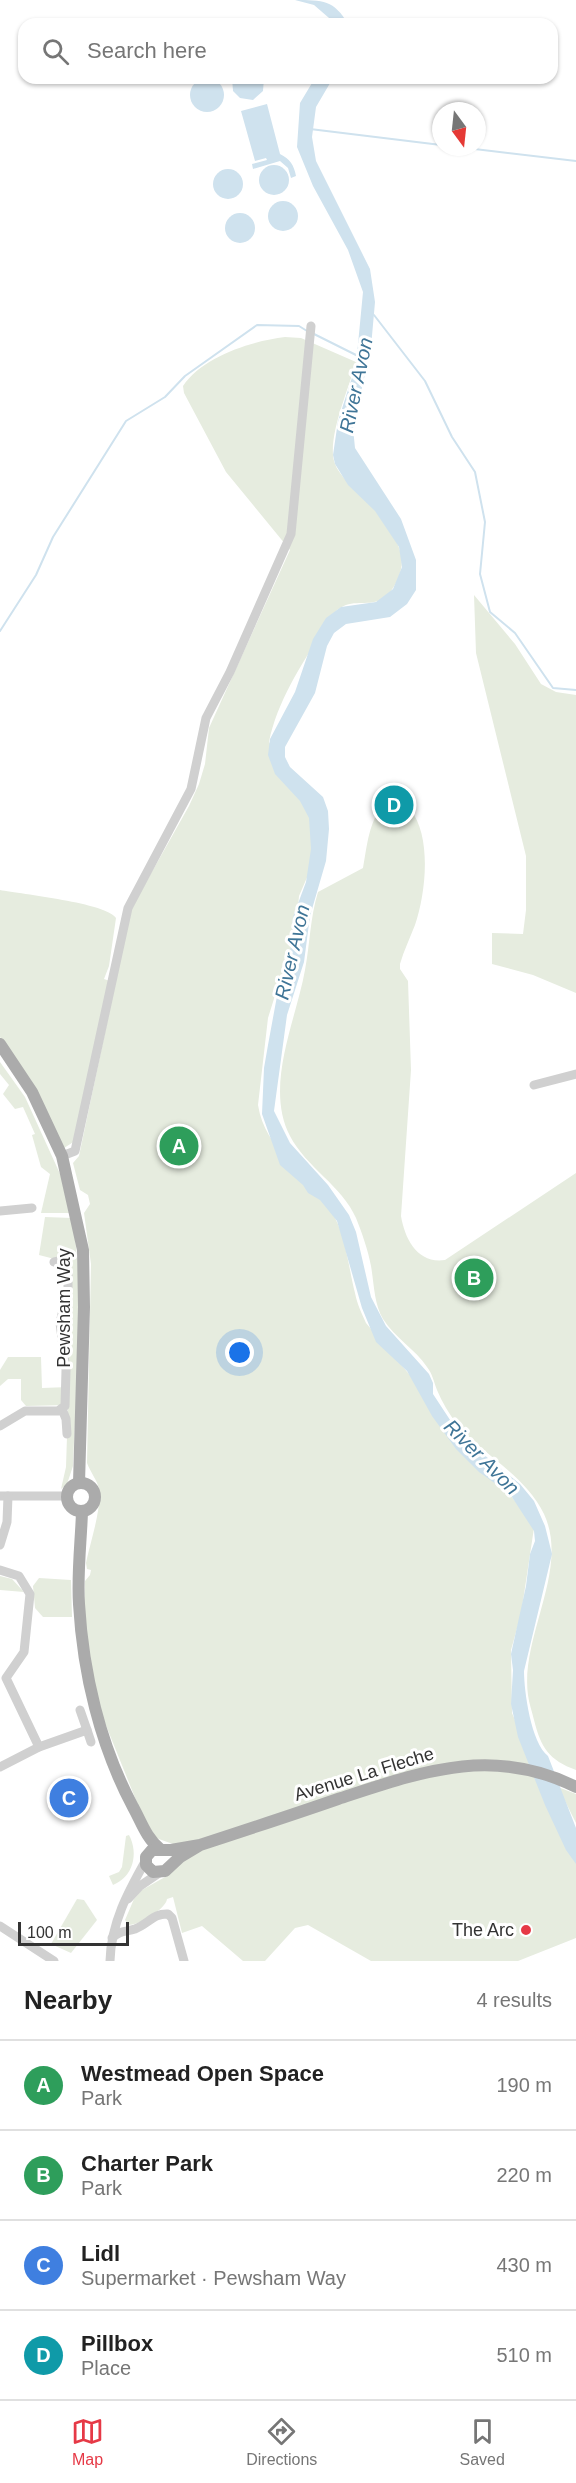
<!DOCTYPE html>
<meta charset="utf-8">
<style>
:root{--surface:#fff;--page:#f6f6f6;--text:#222;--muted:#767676;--line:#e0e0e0;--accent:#e63946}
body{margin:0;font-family:Arial,sans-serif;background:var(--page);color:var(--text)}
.compass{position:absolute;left:432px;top:102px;width:54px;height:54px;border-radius:50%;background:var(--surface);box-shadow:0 2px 4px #0004;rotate:165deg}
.scale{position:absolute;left:18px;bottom:15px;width:111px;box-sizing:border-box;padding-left:6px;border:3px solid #333;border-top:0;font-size:16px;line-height:21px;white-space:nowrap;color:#333;-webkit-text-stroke:4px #fff;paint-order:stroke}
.you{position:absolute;left:240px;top:1353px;width:21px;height:21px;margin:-15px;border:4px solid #fff;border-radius:50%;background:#1a73e8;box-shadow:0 0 0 9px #1a73e833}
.badge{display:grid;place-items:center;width:39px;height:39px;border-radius:50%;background:var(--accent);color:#fff;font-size:20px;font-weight:700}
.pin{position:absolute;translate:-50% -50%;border:3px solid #fff;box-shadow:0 2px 6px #0006}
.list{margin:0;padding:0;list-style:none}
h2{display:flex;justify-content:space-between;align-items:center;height:78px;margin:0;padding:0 24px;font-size:26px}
h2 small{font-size:20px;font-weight:400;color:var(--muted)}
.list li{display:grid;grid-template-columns:39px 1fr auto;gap:18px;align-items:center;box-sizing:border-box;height:90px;padding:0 24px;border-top:2px solid var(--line)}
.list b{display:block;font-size:22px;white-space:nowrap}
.list p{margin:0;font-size:20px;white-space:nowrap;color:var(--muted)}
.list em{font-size:20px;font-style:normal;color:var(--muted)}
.icon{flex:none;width:33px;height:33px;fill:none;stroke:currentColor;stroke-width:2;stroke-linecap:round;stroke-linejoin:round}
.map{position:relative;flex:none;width:576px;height:1961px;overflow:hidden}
.search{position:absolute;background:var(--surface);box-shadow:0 2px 4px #0004;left:18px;right:18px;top:18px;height:66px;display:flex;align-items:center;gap:15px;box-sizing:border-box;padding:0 21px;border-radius:18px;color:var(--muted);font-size:22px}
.sheet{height:438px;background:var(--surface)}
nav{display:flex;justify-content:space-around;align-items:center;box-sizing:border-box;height:84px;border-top:2px solid var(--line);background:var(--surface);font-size:16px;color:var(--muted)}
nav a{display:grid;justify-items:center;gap:3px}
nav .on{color:var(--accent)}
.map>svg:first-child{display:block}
.green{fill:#e6ecdf}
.water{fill:#cfe2ee}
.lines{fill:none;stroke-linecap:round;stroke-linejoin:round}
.stream{stroke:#cfe2ee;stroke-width:2}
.minor{stroke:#d0d0d0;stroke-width:9}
.major{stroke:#ababab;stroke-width:12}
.poi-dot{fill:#e63946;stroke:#fff;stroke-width:2}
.labels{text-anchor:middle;stroke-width:6;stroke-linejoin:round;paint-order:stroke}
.street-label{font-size:18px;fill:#333;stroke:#fff}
.poi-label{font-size:18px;fill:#333;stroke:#fff;text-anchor:end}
.water-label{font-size:20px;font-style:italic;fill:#3f7597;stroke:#fff}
</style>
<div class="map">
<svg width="576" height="1961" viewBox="0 0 576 1961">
<rect width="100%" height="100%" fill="#fff"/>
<!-- green -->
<g class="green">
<path d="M285,337L301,338L356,362C349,388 331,428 333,455C334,473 353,486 364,498C379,514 407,545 401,569C399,580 390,597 378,601C363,606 350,598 335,612C330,617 326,626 323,631C301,665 277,702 269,742L319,825L318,852L299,896L294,950L277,989L268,1018L258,1105C265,1150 307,1173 330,1209C346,1233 348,1266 355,1293C357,1304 362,1314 366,1323L499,1481L530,1520L534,1528L521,1614L511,1650L512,1713L547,1799L576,1854V1938L518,1961H371L308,1925L295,1928L265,1961H243L202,1926L182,1933L173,1897L167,1899C166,1909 139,1925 129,1925L125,1920L134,1899L142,1890L165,1877L180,1861L173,1844L156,1838L142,1815L101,1713L93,1683L84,1613L85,1581L90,1575L91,1570L87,1569L86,1563C90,1543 102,1508 99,1489C98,1482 90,1471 87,1463L91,1264L84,1213L90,1204L88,1195L80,1190L73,1163L79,1156L131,909L189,806L199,784L205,764L209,728L290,550L226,472L184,393L183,386C203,356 252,341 285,337Z"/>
<path d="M474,595L515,644L541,684L556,692L576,695V993L533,975L492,964V933L523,934L526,910V856L476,653Z"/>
<path d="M392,796C401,797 405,803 410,809C432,836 426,893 415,925C410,938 404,950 400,964V969L408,981L411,1070L401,1216C405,1240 418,1264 445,1260L576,1173V1770C549,1760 541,1748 534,1720C532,1712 529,1703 528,1695C520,1636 570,1570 544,1514C526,1476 483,1455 457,1424C449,1414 442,1402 437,1390C434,1382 432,1373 427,1367C415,1349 395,1338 383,1319C374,1304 374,1283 371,1266C368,1250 362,1233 356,1218C342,1186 306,1167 290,1136C264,1086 296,1021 305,970C310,944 310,918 318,892L363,868C368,841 369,815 392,796Z"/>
<path d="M0,890C21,894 107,903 116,918L109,966L104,979L110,981L75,1141L64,1148L31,1080L0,1037Z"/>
<path d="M0,1062L25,1097L61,1176L69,1213H41L50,1174L41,1167L32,1135L35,1134L23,1107L15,1109L3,1094L9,1085L0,1074Z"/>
<path d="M45,1217L72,1218C86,1299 76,1384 73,1466L67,1484L61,1489L66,1467L68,1405L26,1406L21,1400V1379H8L0,1386V1370L8,1357H41L42,1388L69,1387L70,1365L64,1327L70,1263L39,1255Z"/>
<path d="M0,1576L12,1579L24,1592L0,1590Z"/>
<path d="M39,1578L71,1580L72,1617H43L35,1608L33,1586Z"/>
<path d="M558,1787L576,1794V1823Z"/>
<path d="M129,1835C139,1854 133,1877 113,1885L109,1876L119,1872L122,1867L126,1836Z"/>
<path d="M77,1899L84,1900L97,1920L71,1953L51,1944Z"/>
</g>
<!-- water -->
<g class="water">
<path d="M295,0C323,0 334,0 348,24H336L314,5Z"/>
<path d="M232,78H264L263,91L253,100L240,98L233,91Z"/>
<path d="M315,78H333L316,107L312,137L316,161L370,269L375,302L371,347L353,428L355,448L401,519L416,560V590L407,604L390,617L346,624L334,633L327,646L315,693L285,747V757L290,767L323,797L328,811L329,829L326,861L310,916L304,962L287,1015L274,1111L290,1143L328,1185L349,1215L356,1232L371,1297L386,1326L429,1374L433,1383V1394L456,1429L472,1445L520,1484L534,1501L545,1526L552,1554L524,1671C524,1691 531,1743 548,1756L576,1828V1864L566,1850L545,1805L518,1737L511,1704L513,1670L511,1654L526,1586L530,1554L535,1541L534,1531L510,1494L479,1472L456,1449L432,1416L407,1371L376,1342L362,1308L337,1221L320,1200L308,1193L303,1185L280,1165L262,1114L264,1068L268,1045L277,996L290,955L293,917L306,882L311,849L309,818L300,801L275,774L268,755L270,739L295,692L313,639L326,618L341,607L376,602L393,589L402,567L399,547L375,511L348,485L335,464L333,455L338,421L356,365L363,292L348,250L313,186L297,147L300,103Z"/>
<circle cx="207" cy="95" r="17"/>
<path d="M267,104L280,154C290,159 294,165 296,176L291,178L288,168L280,161L253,169L252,164L267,160L266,158L255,161L241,111Z"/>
<circle cx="274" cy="180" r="15"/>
<circle cx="228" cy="184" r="15"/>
<circle cx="283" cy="216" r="15"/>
<circle cx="240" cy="228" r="15"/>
</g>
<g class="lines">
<!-- stream -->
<g class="stream">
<path d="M310,129L441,145"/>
<path d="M458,147L576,161"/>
<path d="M374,315L425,381L452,437L475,472L485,522L480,574L490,612L515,633L553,688L576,690"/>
<path d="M312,333L358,356"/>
<path d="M0,631L36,575L53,537L126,421L165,397L185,376L257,325L299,326L307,331"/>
</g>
<!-- minor -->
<g class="minor">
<path d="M534,1085L576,1074"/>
<path d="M62,1156L75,1151L128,908L191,789L206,718L230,672L291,534L311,326"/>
<path d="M0,1211L32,1208"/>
<path d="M62,1409L66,1419L67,1434"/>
<path d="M0,1426L25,1411H58L65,1406L66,1370L60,1323L68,1288V1272L64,1260L54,1262"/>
<path d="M0,1496H67"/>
<path d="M0,1545L7,1522L8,1496"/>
<path d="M0,1570L19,1576L30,1594L24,1652L6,1678L39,1747"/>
<path d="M87,1730L91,1742"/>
<path d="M0,1767L39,1747L87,1730L80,1710"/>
<path d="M128,1899L140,1886L159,1873"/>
<path d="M0,1926L54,1961"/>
<path d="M112,1938C120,1930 126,1932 135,1929C148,1924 154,1913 168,1914L172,1918L184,1961"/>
<path d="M110,1961C111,1923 128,1892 146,1860"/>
</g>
<!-- major -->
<g class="major">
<path d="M0,1044L32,1092L62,1156L83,1250L84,1307L79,1483"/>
<circle cx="81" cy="1497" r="14"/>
<path d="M82,1512C81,1542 77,1573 79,1604C83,1673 100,1745 133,1807C141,1821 146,1838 160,1849"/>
<path d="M200,1845L180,1857L165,1871L153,1872L146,1865V1857L152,1850H171L200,1845C246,1830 292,1815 338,1799C421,1772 492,1745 576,1787"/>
</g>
</g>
<!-- markers -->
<circle class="poi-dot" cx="526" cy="1930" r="6"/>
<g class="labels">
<!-- street labels -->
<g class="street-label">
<text transform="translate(64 1308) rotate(-90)" y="6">Pewsham Way</text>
<text transform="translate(364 1774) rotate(-17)" y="6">Avenue La Fleche</text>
</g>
<!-- poi labels -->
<g class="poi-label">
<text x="514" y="1936">The Arc</text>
</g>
<!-- water labels -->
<g class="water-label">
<text transform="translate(356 385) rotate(-78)" y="7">River Avon</text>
<text transform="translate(292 952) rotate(-77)" y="7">River Avon</text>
<text transform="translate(482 1457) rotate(45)" y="7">River Avon</text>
</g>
</g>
</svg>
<svg class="compass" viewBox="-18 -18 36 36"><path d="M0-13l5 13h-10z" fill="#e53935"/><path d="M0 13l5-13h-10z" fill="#767676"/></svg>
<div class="scale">100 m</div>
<div class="you"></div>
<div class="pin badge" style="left:179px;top:1146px;background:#2e9e5b">A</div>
<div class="pin badge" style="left:474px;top:1278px;background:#2e9e5b">B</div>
<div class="pin badge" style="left:69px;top:1798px;background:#3f7fe0">C</div>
<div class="pin badge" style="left:394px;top:805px;background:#0f9aa8">D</div>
<div class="search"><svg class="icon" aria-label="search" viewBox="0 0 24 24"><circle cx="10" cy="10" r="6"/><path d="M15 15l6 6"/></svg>Search here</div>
</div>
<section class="sheet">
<h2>Nearby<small>4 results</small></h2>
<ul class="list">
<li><span class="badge" style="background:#2e9e5b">A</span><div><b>Westmead Open Space</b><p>Park</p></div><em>190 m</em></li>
<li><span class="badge" style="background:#2e9e5b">B</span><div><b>Charter Park</b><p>Park</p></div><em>220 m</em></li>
<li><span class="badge" style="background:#3f7fe0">C</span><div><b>Lidl</b><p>Supermarket · Pewsham Way</p></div><em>430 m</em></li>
<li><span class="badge" style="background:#0f9aa8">D</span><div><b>Pillbox</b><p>Place</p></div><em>510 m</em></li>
</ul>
</section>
<nav>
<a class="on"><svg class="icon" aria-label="map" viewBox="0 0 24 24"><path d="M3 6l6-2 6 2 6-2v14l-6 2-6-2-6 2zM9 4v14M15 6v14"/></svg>Map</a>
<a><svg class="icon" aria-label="directions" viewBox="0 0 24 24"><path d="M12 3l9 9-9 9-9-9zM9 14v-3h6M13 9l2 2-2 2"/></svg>Directions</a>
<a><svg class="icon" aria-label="saved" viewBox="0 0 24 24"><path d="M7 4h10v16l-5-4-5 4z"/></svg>Saved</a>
</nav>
